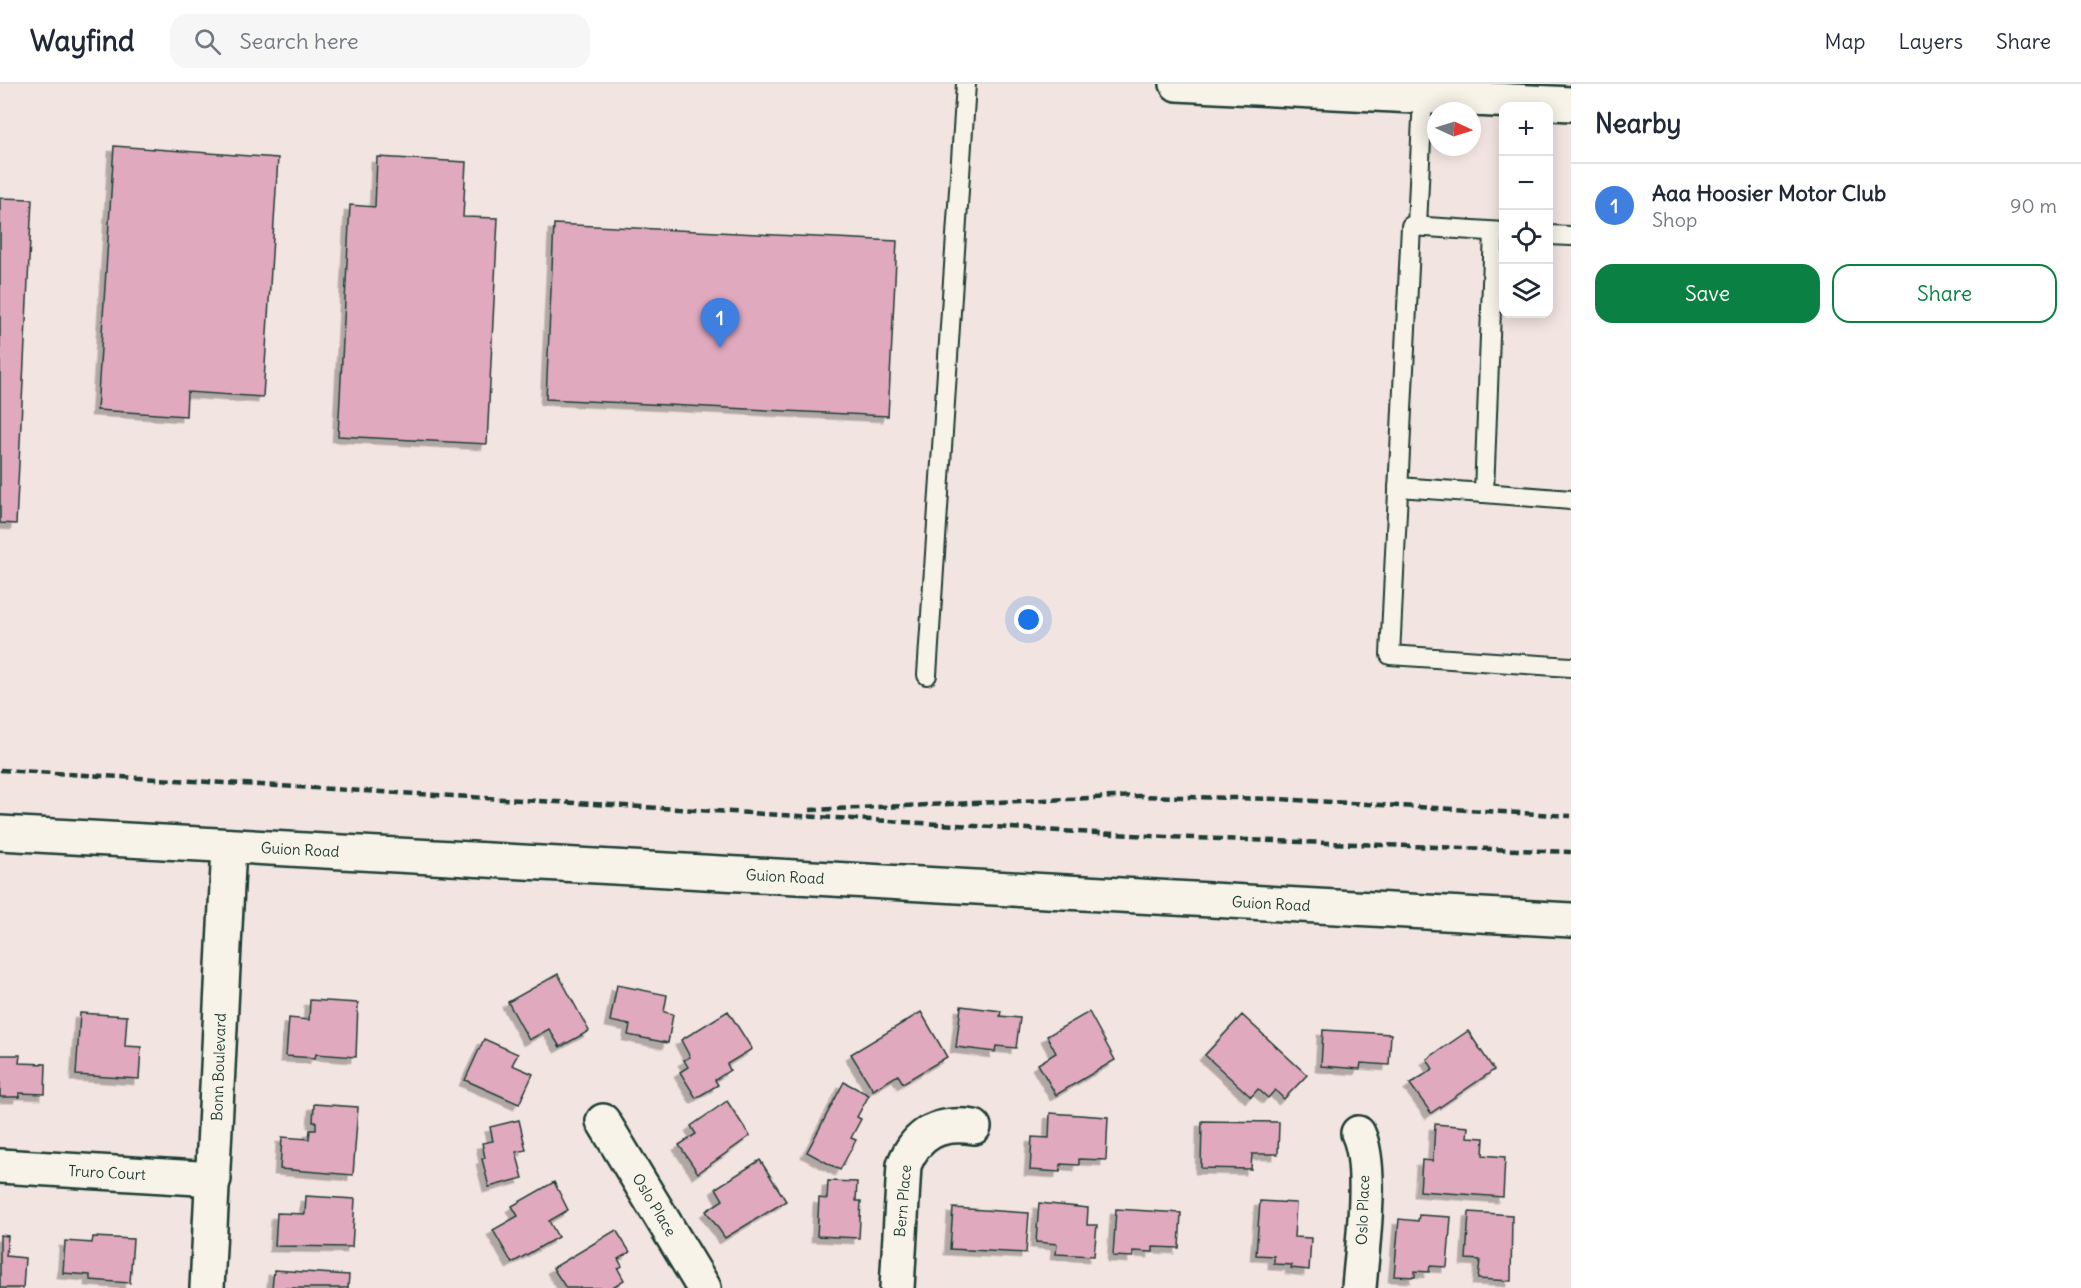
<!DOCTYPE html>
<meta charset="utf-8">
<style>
:root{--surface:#fff;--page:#f6f6f7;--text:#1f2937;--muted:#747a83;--line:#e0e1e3;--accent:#0b8043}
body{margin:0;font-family:Delius,sans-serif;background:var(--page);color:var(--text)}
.controls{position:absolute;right:18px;top:18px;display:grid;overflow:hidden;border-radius:12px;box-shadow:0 3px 15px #0003}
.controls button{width:54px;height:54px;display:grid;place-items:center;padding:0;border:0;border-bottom:2px solid var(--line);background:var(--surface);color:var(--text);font:30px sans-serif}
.compass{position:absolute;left:1427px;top:18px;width:54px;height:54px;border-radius:50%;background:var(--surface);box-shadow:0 3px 15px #0003;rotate:94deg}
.you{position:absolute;left:1029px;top:536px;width:21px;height:21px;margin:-15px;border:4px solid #fff;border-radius:50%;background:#1a73e8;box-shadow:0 0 0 9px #1a73e833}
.badge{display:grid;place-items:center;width:39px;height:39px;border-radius:50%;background:var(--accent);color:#fff;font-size:20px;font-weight:700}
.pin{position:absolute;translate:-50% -50px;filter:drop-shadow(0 2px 3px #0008)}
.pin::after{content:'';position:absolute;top:32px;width:21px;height:18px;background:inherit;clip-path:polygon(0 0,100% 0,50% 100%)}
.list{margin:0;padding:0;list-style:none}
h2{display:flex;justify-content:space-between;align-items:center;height:78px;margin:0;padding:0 24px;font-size:26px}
h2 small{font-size:20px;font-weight:400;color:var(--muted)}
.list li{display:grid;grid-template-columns:39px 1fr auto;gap:18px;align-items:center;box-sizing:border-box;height:84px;padding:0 24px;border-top:2px solid var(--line)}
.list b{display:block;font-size:22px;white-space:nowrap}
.list p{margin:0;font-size:20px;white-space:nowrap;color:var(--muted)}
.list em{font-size:20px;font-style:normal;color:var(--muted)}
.actions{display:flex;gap:12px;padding:18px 24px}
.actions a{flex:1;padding:14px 0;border:2px solid var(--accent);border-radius:18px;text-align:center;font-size:21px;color:var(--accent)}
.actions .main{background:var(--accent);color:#fff}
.icon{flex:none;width:33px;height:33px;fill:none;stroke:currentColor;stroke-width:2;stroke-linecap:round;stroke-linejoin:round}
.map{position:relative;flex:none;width:1571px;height:1204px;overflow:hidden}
header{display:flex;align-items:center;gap:36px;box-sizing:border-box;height:84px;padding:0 30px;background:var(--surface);border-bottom:2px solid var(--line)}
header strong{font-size:28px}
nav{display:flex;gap:33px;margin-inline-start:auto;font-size:21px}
.search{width:420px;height:54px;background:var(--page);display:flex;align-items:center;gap:15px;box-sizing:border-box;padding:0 21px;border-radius:18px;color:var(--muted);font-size:22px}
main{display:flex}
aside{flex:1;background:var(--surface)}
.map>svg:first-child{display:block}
.building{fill:#e0a9be;stroke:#1f3d34;stroke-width:1.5;filter:url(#shadow)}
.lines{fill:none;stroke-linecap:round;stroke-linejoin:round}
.service-casing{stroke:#1f3d34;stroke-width:22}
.minor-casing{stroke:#1f3d34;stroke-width:38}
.tertiary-casing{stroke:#1f3d34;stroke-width:38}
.service{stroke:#f7f3e8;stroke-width:18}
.minor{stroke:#f7f3e8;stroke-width:33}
.tertiary{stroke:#f7f3e8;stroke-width:33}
.rail{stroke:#1f3d34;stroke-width:4.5;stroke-dasharray:9 4.5;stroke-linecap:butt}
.labels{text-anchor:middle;stroke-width:4.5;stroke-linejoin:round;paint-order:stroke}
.street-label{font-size:15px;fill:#1f3d34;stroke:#f7f3e8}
</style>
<header>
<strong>Wayfind</strong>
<div class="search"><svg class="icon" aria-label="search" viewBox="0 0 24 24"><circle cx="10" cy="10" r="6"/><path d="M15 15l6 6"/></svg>Search here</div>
<nav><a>Map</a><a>Layers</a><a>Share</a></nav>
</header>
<main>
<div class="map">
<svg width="1571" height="1204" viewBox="0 0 1571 1204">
<defs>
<filter id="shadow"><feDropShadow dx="-5.5" dy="5.5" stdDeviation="0" flood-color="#0004"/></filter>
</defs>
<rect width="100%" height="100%" fill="#f2e4e0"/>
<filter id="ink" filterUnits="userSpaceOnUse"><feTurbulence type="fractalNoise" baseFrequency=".0167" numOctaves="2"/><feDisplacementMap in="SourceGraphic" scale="12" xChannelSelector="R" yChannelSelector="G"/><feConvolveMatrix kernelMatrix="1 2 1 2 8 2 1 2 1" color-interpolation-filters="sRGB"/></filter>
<g filter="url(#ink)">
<!-- building -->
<g class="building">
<path d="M114,62L278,74L263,313L187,308L186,332L97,326Z"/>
<path d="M377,73L466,78L463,133L498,134L487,360L338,352L350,121L375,123Z"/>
<path d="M0,114L32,115L16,440L0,439Z"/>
<path d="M554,140L897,157L888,332L546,315Z"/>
<path d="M558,890L589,947L560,963L549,945L529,956L508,918Z"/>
<path d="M617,901L667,911L664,928L673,930L668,959L628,951L630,941L610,937Z"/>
<path d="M310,916L358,919L356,973L316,970L315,974L286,972L289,934L309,936Z"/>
<path d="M961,922L1001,927L1000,932L1020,934L1016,964L996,962L995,968L956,963Z"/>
<path d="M728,927L752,965L727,980L730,986L715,996L718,1001L696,1014L680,988L688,983L684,976L690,973L681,956Z"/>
<path d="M921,928L947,973L903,999L898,991L873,1006L851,970Z"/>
<path d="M1089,928L1115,976L1056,1011L1038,980L1056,969L1047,952Z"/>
<path d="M80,929L127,932L125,962L141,963L139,995L76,991Z"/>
<path d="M1242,931L1307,991L1284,1015L1275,1006L1268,1014L1258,1005L1251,1013L1205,971Z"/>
<path d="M1323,946L1391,950L1389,981L1361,979L1360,985L1321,982Z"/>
<path d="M1468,947L1494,986L1431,1029L1410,1000L1433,985L1427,975Z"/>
<path d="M484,955L518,970L512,981L533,990L519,1020L465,996Z"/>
<path d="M0,971H20L19,979L46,980L45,1010L19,1009V1013H0Z"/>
<path d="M844,998L869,1011L857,1033L861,1035L851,1054L856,1056L840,1086L807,1068Z"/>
<path d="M727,1017L750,1052L698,1089L679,1061L696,1050L691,1042Z"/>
<path d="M314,1020L358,1023L353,1091L280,1085L282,1053L309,1055L310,1046H316V1038H313Z"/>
<path d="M1050,1029L1108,1033L1106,1076L1079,1075V1081L1061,1080L1060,1088L1030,1086L1032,1053L1049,1054Z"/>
<path d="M519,1036L526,1066L516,1068L523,1094L489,1103L482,1075L485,1074L482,1059L493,1057L490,1043Z"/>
<path d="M1202,1037L1279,1038L1278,1070H1252L1251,1085L1201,1084Z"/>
<path d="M1435,1040L1468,1043L1467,1053L1484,1054L1483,1071L1505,1073L1503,1113L1420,1107L1422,1076L1433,1077Z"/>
<path d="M760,1076L786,1117L725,1154L706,1127L723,1116L716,1104Z"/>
<path d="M828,1097L857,1098L856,1117H861L859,1154L817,1152L819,1114L827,1115Z"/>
<path d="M554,1098L568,1126L549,1137L558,1153L512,1179L493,1146L518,1132L512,1122Z"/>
<path d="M306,1112L355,1115L352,1163L275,1162L277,1129L305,1130Z"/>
<path d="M1260,1117L1296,1119L1294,1153L1311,1154L1309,1186L1291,1184L1292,1181L1274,1180V1172L1256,1171Z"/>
<path d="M1039,1119L1088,1124L1087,1141H1097L1094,1172L1056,1170L1057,1160L1036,1158Z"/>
<path d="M953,1124L1029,1129L1026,1169L950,1165Z"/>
<path d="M1116,1125L1181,1129L1179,1164L1153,1163V1168L1133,1167V1173L1113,1172Z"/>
<path d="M1469,1128L1512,1131L1511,1197L1478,1195L1480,1176L1466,1175Z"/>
<path d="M1419,1131L1451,1133L1447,1183L1430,1182L1429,1188L1415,1187V1193L1394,1192L1399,1135L1418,1137Z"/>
<path d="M616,1146L630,1168L618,1175L622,1182L618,1185L624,1196L611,1204H566L553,1184Z"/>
<path d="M0,1151L8,1152L6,1172L25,1174L23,1204H0Z"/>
<path d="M93,1153L133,1155L130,1199L90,1196V1191L63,1189L65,1157L92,1159Z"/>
<path d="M274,1186L349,1191L348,1204H272Z"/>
</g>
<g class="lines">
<!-- service casing -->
<g class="service-casing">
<g id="service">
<path d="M1417,142L1423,12"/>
<path d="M1504,148L1411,142L1390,571L1571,583"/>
<path d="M1548,151L1571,152"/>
<path d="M1398,403L1484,409L1494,148"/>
<path d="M1484,409L1571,416"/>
<path d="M927,591L966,0"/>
</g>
</g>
<!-- minor casing -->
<g class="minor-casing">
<g id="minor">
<path d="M1177,0L1571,20"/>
<path d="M603,1037L704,1204"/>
<path d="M1358,1049C1374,1083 1362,1164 1359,1204"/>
<path d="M0,1082L214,1095"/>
<path d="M207,1204L229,762"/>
<path d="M897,1204L904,1081C917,1048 941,1038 974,1043"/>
</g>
</g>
<!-- tertiary casing -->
<g class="tertiary-casing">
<path id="tertiary" d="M0,749L1571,836"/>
</g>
<!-- service -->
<use href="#service" class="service"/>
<!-- minor -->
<use href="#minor" class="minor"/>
<!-- tertiary -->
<use href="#tertiary" class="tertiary"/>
<!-- rail -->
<g class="rail">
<path d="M0,686L1166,753L1571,768"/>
<path d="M810,726L1138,712L1280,715L1571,732"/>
</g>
</g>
</g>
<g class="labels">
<!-- street labels -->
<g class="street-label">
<text transform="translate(300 766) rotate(3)" y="5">Guion Road</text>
<text transform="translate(785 793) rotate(3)" y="5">Guion Road</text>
<text transform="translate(1271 820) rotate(3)" y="5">Guion Road</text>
<text transform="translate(219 983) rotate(-88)" y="5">Bonn Boulevard</text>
<text transform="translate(107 1089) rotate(3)" y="5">Truro Court</text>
<text transform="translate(903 1117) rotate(-85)" y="5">Bern Place</text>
<text transform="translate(654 1121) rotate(59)" y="5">Oslo Place</text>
<text transform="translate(1363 1126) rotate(-88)" y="5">Oslo Place</text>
</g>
</g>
</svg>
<div class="controls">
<button>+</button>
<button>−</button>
<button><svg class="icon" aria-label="locate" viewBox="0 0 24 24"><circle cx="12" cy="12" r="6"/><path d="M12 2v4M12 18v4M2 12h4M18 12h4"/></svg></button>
<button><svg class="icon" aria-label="layers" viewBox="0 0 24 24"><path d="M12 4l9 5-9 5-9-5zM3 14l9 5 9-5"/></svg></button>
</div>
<svg class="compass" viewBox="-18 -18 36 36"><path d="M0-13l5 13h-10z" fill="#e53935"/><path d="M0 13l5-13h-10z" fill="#747a83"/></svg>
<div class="you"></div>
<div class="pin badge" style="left:720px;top:264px;background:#3f7fe0">1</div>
</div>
<aside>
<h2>Nearby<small></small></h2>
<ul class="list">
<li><span class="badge" style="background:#3f7fe0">1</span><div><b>Aaa Hoosier Motor Club</b><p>Shop</p></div><em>90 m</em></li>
</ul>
<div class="actions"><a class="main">Save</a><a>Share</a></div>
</aside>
</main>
